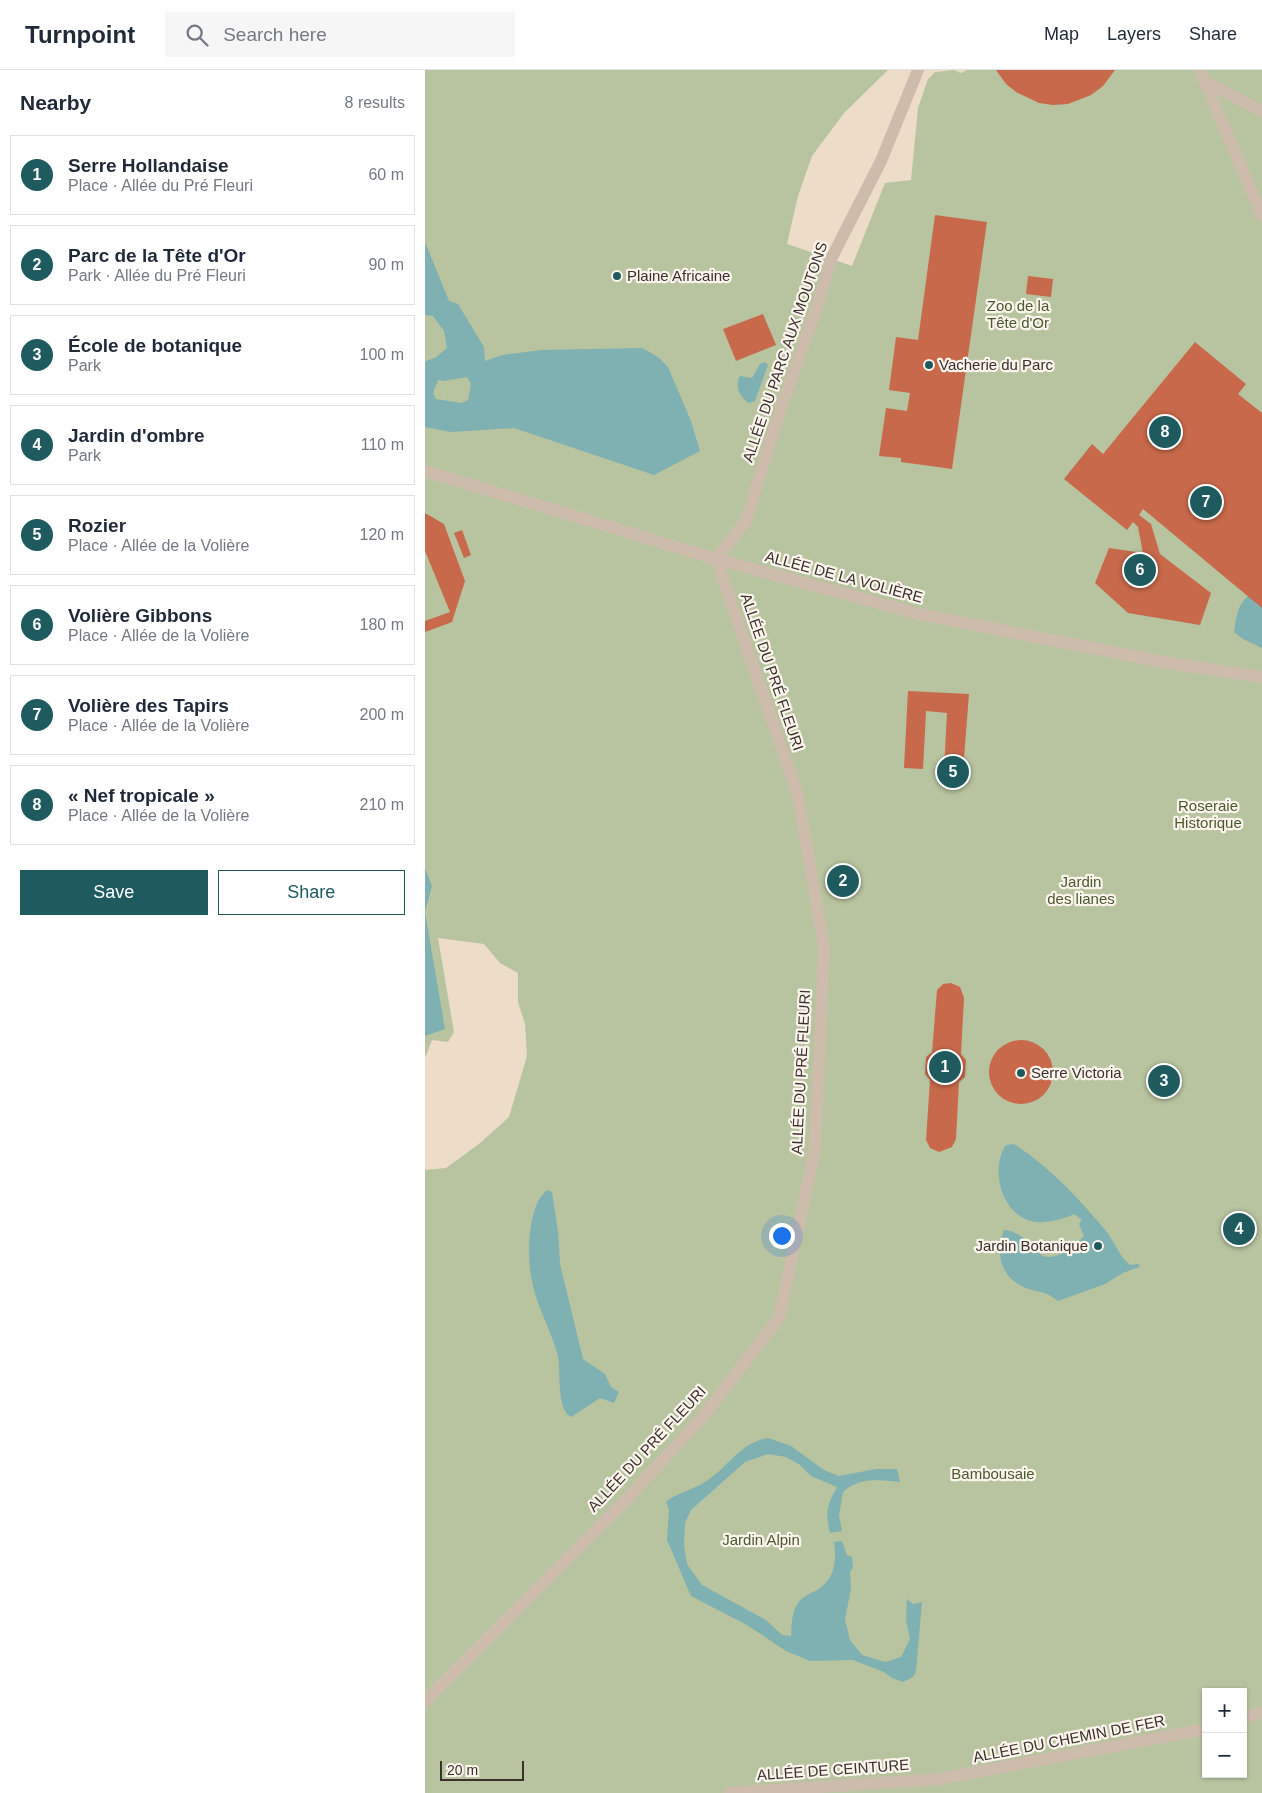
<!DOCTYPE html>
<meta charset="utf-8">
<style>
:root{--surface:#fff;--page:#f6f6f7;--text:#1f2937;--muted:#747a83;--line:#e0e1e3;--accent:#1f5a5e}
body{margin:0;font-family:Arial,sans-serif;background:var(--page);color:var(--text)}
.controls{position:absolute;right:15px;bottom:15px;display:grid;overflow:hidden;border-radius:0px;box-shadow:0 1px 4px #0004}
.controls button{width:45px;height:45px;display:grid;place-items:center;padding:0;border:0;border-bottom:1px solid var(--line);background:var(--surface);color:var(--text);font:25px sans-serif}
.scale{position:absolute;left:15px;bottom:12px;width:84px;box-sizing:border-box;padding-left:5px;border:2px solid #3b302b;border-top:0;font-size:14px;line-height:18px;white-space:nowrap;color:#3b302b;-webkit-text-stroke:4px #fbf5ee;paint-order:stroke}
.you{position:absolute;left:356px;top:1165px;width:18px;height:18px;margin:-12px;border:4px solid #fff;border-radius:50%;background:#1a73e8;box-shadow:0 0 0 8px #1a73e833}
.badge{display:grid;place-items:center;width:32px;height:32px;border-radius:50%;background:var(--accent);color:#fff;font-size:16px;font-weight:700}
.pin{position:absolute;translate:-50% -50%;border:2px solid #fff;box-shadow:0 1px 5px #0006}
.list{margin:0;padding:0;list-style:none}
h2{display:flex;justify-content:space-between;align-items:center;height:65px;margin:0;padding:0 20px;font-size:21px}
h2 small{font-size:16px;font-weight:400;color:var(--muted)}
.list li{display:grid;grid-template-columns:32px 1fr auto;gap:15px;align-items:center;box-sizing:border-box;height:80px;margin:0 10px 10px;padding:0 10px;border:1px solid var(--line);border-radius:0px}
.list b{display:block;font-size:19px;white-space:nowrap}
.list p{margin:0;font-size:16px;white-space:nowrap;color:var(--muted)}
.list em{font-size:16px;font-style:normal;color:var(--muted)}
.actions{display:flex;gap:10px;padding:15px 20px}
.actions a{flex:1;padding:11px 0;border:1px solid var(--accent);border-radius:0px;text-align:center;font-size:18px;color:var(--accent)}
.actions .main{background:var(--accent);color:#fff}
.icon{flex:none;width:28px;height:28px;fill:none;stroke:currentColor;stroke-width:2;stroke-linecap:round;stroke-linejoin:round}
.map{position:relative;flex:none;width:837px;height:1723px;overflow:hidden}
header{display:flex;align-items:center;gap:30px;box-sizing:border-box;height:70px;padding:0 25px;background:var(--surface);border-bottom:1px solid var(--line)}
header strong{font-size:24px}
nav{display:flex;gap:28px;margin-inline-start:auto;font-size:18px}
.search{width:350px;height:45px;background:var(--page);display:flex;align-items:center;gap:12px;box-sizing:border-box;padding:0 18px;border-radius:0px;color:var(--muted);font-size:19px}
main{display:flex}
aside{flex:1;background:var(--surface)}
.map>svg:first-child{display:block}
.green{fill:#b8c4a0;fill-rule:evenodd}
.plaza{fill:#ecdcc8}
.water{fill:#7fb0b2;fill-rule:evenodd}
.building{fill:#c8694b}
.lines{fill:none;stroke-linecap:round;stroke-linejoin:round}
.street{stroke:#cdbbac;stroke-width:12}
.poi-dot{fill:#1f5a5e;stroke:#fbf5ee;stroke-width:2}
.labels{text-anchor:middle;stroke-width:4.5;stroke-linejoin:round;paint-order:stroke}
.poi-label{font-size:15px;fill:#3b302b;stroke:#fbf5ee;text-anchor:start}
.park-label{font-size:15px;fill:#4a5a2e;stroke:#fbf5ee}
.street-label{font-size:15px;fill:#3b302b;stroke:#fbf5ee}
</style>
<header>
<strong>Turnpoint</strong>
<div class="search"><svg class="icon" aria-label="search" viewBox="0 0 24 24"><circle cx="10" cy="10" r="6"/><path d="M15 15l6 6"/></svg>Search here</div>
<nav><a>Map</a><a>Layers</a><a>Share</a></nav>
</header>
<main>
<aside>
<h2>Nearby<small>8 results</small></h2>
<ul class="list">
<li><span class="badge">1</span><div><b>Serre Hollandaise</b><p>Place · Allée du Pré Fleuri</p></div><em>60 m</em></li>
<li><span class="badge">2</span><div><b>Parc de la Tête d'Or</b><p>Park · Allée du Pré Fleuri</p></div><em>90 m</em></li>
<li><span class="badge">3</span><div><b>École de botanique</b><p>Park</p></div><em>100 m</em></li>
<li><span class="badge">4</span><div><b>Jardin d'ombre</b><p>Park</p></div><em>110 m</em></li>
<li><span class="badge">5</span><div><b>Rozier</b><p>Place · Allée de la Volière</p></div><em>120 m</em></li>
<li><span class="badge">6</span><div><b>Volière Gibbons</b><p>Place · Allée de la Volière</p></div><em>180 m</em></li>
<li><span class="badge">7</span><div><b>Volière des Tapirs</b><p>Place · Allée de la Volière</p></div><em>200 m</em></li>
<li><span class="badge">8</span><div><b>« Nef tropicale »</b><p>Place · Allée de la Volière</p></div><em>210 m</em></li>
</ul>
<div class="actions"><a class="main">Save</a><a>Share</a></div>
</aside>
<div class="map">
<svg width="837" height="1723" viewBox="0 0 837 1723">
<rect width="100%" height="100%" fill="#f4ebe1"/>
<!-- green -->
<path class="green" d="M0,0H837V1723H0ZM781,1622H818V1704H781Z"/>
<!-- plaza -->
<g class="plaza">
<path d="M463,0H542L536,3L529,0L510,2L503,9L493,38L486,110L460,113L427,196L362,174L373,126L387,86L419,43Z"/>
<path d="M13,868L59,874L75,893L93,903V932L100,954L102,986L84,1047L54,1074L21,1098L0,1100V988L7,970L23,972L29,962Z"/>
</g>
<!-- water -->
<g class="water">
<path d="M0,172L24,231L33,234L59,277L60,291L77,285L117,280L217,278L233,287L243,297L266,351L275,381L229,405L89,358L26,362L0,357V291L10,288L22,278L19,261L8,246L0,245ZM42,307L46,314L43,330L36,333L11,329L8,323L13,310L19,311Z"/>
<path d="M340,292L343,295L330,331L324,333C315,327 309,316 315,306L327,308L335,294Z"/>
<path d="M837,515V578L818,569L809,562C812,537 816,529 837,515Z"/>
<path d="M0,798L7,816L0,842L20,959L0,966Z"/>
<path d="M589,1074C625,1097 654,1129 681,1161C690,1172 694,1186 705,1195L714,1194V1197L698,1203L680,1214L633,1231C617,1219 617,1224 601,1218C575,1208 570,1183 579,1160C616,1163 606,1215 659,1166L654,1154L657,1150L649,1144C639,1149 623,1153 611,1152C577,1148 564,1100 581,1075Z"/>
<path d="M123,1120L127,1122L133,1161L135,1194L158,1289L180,1304L186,1317L194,1322L189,1333L175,1328L146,1347C131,1339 136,1301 133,1286C126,1259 110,1234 106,1206C102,1185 103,1132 123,1120Z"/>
<path d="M343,1368L366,1376L399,1400L414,1406L451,1399H472L475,1412C453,1410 435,1407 418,1422L414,1445L417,1461L405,1463C400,1442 402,1435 412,1417L386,1406L375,1395L361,1387L343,1384L320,1392L266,1440L260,1453L259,1476L262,1494L277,1515L341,1550L357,1565L366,1566C367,1555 366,1543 373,1533C377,1527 386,1523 392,1520C410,1509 412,1490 409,1472L417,1471L422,1485L427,1487L428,1498L425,1501L426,1519L420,1549L425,1570L437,1585L460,1592L476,1587L485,1569L481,1550L482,1529L488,1534L497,1532L491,1601L488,1607L478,1612L467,1608L459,1602L428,1590L385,1591L361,1581L322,1555L266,1526L242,1470L244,1440L241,1432C253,1422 268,1420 280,1412C303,1398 314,1373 343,1368Z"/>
</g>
<!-- building -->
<g class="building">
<path d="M571,0H690L678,16L666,25L643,34L628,35L614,33L591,22L581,14Z"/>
<path d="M510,145L562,152L527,399L476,392V388L454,386L461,338L482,341L485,323L464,320L471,267L493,270Z"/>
<path d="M603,206L628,209L626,227L601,224Z"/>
<path d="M338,244L351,275L311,291L298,259Z"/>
<path d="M770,272L821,314L813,324L837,343V538L718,439L714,445L726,454L735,484L786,523L775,555L703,543L670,513L684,478L718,483L713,457L708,452L702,460L639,409L667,374L678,384Z"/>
<path d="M0,443L19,454L40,511L27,552L0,562V551L25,542L0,481Z"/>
<path d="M37,460L46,485L39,488L29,463Z"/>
<path d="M483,621L544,624L538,701L519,700L522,643L501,641L498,699L479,698Z"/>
<path d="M526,913L535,917L539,928L536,984L541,990L540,1007L534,1012L531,1069L527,1077L514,1082L505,1078L501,1070L505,1010L500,1004L501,987L507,982L512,920L518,914Z"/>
<circle cx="596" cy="1002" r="32"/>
</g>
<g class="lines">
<!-- street -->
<g class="street">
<path d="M775,0L837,146"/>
<path d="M779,11L837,41"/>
<path d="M0,401L291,489L494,544L744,593L837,607"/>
<path d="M291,489L321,451L352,349L393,234L406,189L456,91L493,0"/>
<path d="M0,1631L199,1432L276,1349L354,1248L390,1080L399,877L373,726L291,489"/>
<path d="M818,1648L837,1642"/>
<path d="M304,1723L514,1709L781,1659"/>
</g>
</g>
<!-- markers -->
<g class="poi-dot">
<circle cx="192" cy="206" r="5"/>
<circle cx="504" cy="295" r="5"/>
<circle cx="596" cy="1003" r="5"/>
<circle cx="673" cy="1176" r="5"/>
</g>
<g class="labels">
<!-- poi labels -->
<g class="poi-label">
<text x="202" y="211">Plaine Africaine</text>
<text x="514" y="300">Vacherie du Parc</text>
<text x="606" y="1008">Serre Victoria</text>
<text x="663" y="1181" text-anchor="end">Jardin Botanique</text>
</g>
<!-- park labels -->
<g class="park-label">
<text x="593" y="241">Zoo de la<tspan x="593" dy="17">Tête d'Or</tspan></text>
<text x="783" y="741">Roseraie<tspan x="783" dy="17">Historique</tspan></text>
<text x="656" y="817">Jardin<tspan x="656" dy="17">des lianes</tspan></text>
<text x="568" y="1409">Bambousaie</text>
<text x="336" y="1475">Jardin Alpin</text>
</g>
<!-- street labels -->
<g class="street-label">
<text transform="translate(360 282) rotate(-71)" y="5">ALLÉE DU PARC AUX MOUTONS</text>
<text transform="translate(419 507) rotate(15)" y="5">ALLÉE DE LA VOLIÈRE</text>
<text transform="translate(347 602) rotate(71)" y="5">ALLÉE DU PRÉ FLEURI</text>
<text transform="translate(376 1002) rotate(-87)" y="5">ALLÉE DU PRÉ FLEURI</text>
<text transform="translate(222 1379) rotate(-47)" y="5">ALLÉE DU PRÉ FLEURI</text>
<text transform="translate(644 1669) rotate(-11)" y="5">ALLÉE DU CHEMIN DE FER</text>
<text transform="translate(408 1700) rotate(-4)" y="5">ALLÉE DE CEINTURE</text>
</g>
</g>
</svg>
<div class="controls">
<button>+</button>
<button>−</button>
</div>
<div class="scale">20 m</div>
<div class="you"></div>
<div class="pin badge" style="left:520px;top:997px">1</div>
<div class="pin badge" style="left:418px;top:811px">2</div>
<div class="pin badge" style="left:739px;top:1011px">3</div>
<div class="pin badge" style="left:814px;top:1159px">4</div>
<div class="pin badge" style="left:528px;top:702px">5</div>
<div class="pin badge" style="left:715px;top:500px">6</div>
<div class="pin badge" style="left:781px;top:432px">7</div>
<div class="pin badge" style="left:740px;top:362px">8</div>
</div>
</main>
